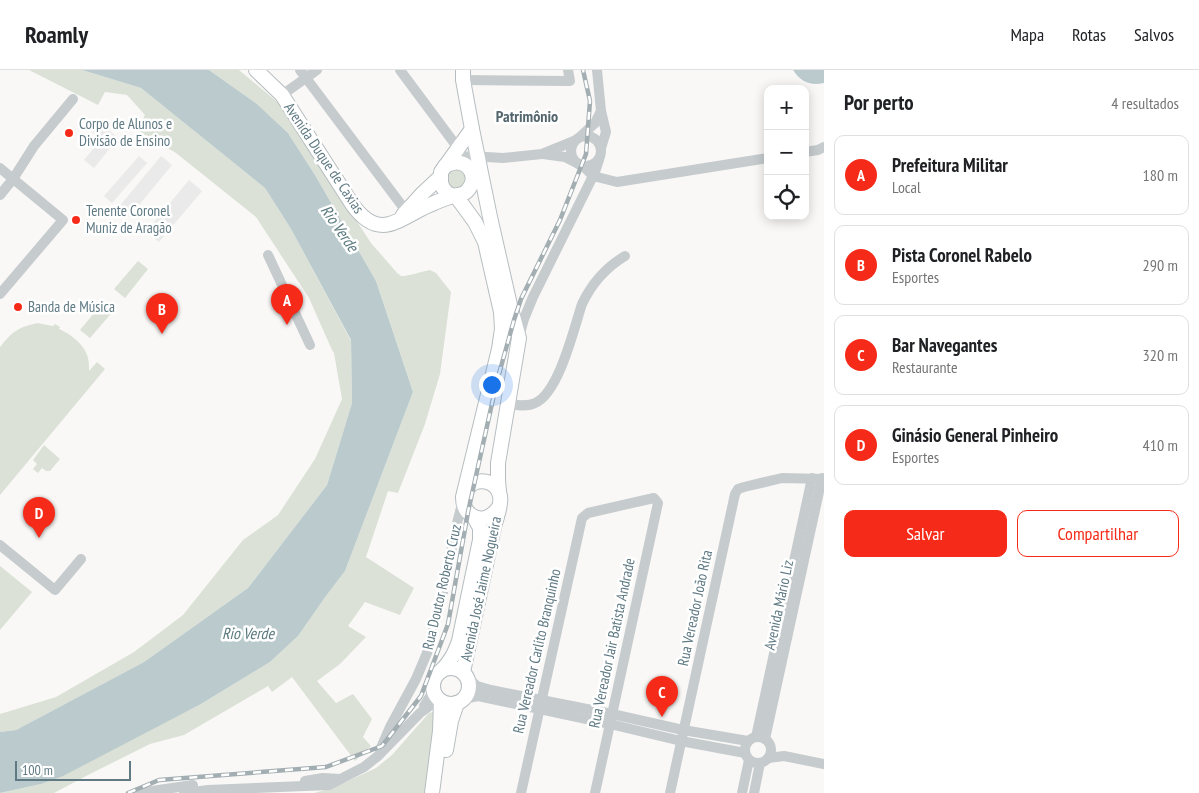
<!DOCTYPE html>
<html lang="pt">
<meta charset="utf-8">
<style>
:root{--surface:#fff;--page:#f2f2f2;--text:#202124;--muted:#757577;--line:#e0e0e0;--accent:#f62a18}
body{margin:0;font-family:"PT Sans Narrow",sans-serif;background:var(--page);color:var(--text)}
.controls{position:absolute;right:15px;top:15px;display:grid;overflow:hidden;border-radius:10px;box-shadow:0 2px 12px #0003}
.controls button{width:45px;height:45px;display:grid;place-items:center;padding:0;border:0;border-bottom:1px solid var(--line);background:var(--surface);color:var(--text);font:25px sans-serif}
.scale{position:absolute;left:15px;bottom:12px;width:116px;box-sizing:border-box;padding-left:5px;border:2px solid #607a84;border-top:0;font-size:14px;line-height:18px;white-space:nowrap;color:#607a84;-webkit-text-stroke:4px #fff;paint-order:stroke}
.you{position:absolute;left:491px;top:314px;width:18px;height:18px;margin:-12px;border:4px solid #fff;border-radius:50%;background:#1a73e8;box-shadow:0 0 0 8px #1a73e833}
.badge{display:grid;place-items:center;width:32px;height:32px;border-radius:50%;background:var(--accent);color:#fff;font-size:16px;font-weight:700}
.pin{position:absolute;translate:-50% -41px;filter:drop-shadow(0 1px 2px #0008)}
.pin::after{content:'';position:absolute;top:26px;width:18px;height:15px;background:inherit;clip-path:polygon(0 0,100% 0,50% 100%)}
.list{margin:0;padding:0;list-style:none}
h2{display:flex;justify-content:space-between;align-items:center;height:65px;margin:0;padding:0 20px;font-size:21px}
h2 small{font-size:16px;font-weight:400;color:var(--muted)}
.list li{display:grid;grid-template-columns:32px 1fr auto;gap:15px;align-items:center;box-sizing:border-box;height:80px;margin:0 10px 10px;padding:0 10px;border:1px solid var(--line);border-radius:10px}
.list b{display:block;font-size:19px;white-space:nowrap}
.list p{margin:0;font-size:16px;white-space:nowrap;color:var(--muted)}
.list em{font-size:16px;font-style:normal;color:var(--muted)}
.actions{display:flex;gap:10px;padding:15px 20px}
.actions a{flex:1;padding:11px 0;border:1px solid var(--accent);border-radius:10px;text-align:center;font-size:18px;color:var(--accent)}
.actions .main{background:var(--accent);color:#fff}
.icon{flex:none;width:28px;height:28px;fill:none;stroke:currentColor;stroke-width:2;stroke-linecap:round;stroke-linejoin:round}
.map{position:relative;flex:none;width:824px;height:723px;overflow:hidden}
header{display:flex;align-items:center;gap:30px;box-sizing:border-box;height:70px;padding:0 25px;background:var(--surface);border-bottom:1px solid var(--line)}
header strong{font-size:24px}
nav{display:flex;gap:28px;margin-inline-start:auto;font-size:18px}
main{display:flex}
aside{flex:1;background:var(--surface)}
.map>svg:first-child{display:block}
.built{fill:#e9eae9}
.green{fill:#dbe1d6}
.water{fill:#bbcbcd}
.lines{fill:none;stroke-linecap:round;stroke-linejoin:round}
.major-casing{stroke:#b6bdc0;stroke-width:16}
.minor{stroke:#c6cbce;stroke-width:10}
.major{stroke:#fff;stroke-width:14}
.rail-casing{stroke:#a3aeb2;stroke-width:4.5}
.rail{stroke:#fff;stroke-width:2.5;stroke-dasharray:8;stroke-linecap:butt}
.poi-dot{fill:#f62a18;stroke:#fff;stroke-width:2}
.labels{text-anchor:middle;stroke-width:5;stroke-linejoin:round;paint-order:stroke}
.poi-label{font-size:15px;fill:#607a84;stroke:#fff;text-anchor:start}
.street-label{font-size:15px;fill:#607a84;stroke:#fff}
.neighbourhood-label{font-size:16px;font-weight:bold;fill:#53666e;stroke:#fff}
.water-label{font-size:16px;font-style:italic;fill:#5b7a7e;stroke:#fff}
</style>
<header>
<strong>Roamly</strong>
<nav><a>Mapa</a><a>Rotas</a><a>Salvos</a></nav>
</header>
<main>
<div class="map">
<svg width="824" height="723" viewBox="0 0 824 723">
<rect width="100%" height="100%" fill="#f9f8f6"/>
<!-- built -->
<g class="built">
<path d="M97,51L121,70L114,79L111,77L94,98L84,90L101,69L90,60Z"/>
<path d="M139,86L147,93L112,133L104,126Z"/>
<path d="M161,86L172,95L129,147L118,138Z"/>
<path d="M189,110L202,121L159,172L146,162Z"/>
</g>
<!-- green -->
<g class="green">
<path d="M29,0H82L141,18L265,118L291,159L351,271L352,333L327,415L248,518L144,592L16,660L0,662V644L56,627L134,582L183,545L243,470L278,445L315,389L342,329L334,283L332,280L309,228L256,147L176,83L137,60L145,45L127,25L105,22L98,35Z"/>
<path d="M209,0H239L282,36L371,173L398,204C399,204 400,205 401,206C404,207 425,201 430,200L436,203L451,222L440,304L425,354L398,423L388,421L366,487L414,518L400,545L365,532L348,556L366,567L340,594L317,611L336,633L353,624L372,649L363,667L371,676L355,691L292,607L272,622L268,616L184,665L150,674L86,706L54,723H0L41,714L201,634L270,592L298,566L326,526L345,501L413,322L376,211L315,105L288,63L257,34Z"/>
<path d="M454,97L466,102L465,115C456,119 455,121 447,114L446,103Z"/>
<path d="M138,191L148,199L125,228L114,219Z"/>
<path d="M104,231L114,240L90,268L80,260Z"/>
<path d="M37,253L53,256L55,254L60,257L59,259C71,264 85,275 88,288C89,292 89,297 89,301L97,292L105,299L0,425V277C13,261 17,258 37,253Z"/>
<path d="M44,375L60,389L50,401H46L42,398L38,403L33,399L37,394L33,390Z"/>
<path d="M0,496L32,522L0,560Z"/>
<path d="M433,642L436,644L427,723H314L333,718L376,698L392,685L429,643Z"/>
</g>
<!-- water -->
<g class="water">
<path d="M82,0H209L257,34L288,63L315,105L376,211L413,322L345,501L326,526L298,566L270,592L201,634L63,706L41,714L0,723V662L16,660L144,592L248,518L327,415L352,333L351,270L291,159L265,118L141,18Z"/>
<path d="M793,0H824V13C810,16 801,12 793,0Z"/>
</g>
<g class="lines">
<!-- major casing -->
<g class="major-casing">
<g id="major">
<path d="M256,0L282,25L352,134C359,144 369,155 383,155C397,155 418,139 432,134C438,131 444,129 450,127C458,124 465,126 470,117C476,108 471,95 460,93C455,91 450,94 445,96"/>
<path d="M463,0V10L472,59L490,147L510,235L519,268L498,393V410L499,422"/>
<path d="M453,126L447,123L443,118L441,113V102L472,59"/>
<path d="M456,126L475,152L485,172L501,242L502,259L499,279L463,427"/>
<path d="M403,145L423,123L440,107"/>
<circle cx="451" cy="616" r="18"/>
<path d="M440,602C450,592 454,585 459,571L480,470V458L474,447"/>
<path d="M463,602L494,457C496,448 502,436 500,426C497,410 476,406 467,419C453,439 482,463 499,437"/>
<path d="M446,680L451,651L457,633"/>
<path d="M432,723L440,661L441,631"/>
</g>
</g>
<!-- minor -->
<g class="minor">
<path d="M300,0L409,145"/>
<path d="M400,0L458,78"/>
<path d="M597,0L601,41L606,62L601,78"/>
<path d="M463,10L570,11L568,0"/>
<path d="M282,25L317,0"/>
<circle cx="586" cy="81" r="15"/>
<path d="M581,66L595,53L601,41"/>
<path d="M805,82L818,80L824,77"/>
<path d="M543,84L565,87L577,93"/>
<path d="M454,92L461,88L470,86L503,88L542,84L574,71"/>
<path d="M583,96L593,106L617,112L768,88"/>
<path d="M0,98L63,150L0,224"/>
<path d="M0,125L13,109L34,76L73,29"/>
<path d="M268,185L310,275"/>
<path d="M519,267L524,249L533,227L593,106L596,99L599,90"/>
<path d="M508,334C517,335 527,337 535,333C559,323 574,258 582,234C592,213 605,198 625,186"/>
<path d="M0,475L55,520L81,489"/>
<path d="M468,608L477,616L491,620L612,644L683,660L748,671"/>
<path d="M464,629L478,626L610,654L681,671L745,683"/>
<path d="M424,636L434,620"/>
<circle cx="758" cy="680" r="13"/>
<path d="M756,667L812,408"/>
<path d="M765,669L822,408"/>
<path d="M380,680L390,657L416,609L427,583L443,522L456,457L463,430"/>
<path d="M768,688L784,686L824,694"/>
<path d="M305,711L323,708L340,709"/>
<path d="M138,723L193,715"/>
<path d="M184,723L208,720L329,715L364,697L378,686L420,643L439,629"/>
<path d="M521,723L582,448L588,443L654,428L658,433L595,723"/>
<path d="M670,723L735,424L738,419L744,417L782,408L824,409"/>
<path d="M742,723L749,690"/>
<path d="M754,723L760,693"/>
</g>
<!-- major -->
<use href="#major" class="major"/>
<!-- rail casing -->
<g class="rail-casing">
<path id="rail" d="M128,723L159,710L326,697L382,676L421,626L448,554L468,442L497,311L514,250L521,229L560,150L586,84L590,31L583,0"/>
</g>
<!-- rail -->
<use href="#rail" class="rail"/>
</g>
<!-- markers -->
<g class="poi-dot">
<circle cx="69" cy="63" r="5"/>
<circle cx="76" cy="150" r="5"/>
<circle cx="18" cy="237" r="5"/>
</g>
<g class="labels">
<!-- poi labels -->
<g class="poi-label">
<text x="79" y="59">Corpo de Alunos e<tspan x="79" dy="17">Divisão de Ensino</tspan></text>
<text x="86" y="146">Tenente Coronel<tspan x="86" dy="17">Muniz de Aragão</tspan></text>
<text x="28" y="242">Banda de Música</text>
</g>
<!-- street labels -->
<g class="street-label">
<text transform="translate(324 88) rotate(56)" y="5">Avenida Duque de Caxias</text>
<text transform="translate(442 517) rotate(-77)" y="5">Rua Doutor Roberto Cruz</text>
<text transform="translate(481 519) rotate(-78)" y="5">Avenida José Jaime Nogueira</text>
<text transform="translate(779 535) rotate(-78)" y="5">Avenida Mário Liz</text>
<text transform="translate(695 538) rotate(-78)" y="5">Rua Vereador João Rita</text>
<text transform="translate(612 573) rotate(-78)" y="5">Rua Vereador Jair Batista Andrade</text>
<text transform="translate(537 581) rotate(-77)" y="5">Rua Vereador Carlito Branquinho</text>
</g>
<!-- neighbourhood labels -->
<g class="neighbourhood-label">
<text x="527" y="52">Patrimônio</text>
</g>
<!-- water labels -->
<g class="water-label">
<text transform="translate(340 158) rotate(55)" y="6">Rio Verde</text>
<text x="248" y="569">Rio Verde</text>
</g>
</g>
</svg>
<div class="controls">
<button>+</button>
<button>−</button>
<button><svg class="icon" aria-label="locate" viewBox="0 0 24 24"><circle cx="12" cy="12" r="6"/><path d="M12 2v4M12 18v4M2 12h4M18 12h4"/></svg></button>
</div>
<div class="scale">100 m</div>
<div class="you"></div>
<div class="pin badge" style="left:287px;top:255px">A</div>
<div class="pin badge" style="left:162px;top:264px">B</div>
<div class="pin badge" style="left:662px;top:647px">C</div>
<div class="pin badge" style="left:39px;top:468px">D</div>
</div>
<aside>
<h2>Por perto<small>4 resultados</small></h2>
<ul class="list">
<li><span class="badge">A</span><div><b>Prefeitura Militar</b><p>Local</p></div><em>180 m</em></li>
<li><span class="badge">B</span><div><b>Pista Coronel Rabelo</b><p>Esportes</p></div><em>290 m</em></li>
<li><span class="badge">C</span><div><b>Bar Navegantes</b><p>Restaurante</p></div><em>320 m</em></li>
<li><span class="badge">D</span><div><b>Ginásio General Pinheiro</b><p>Esportes</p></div><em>410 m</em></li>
</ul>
<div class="actions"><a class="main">Salvar</a><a>Compartilhar</a></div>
</aside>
</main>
